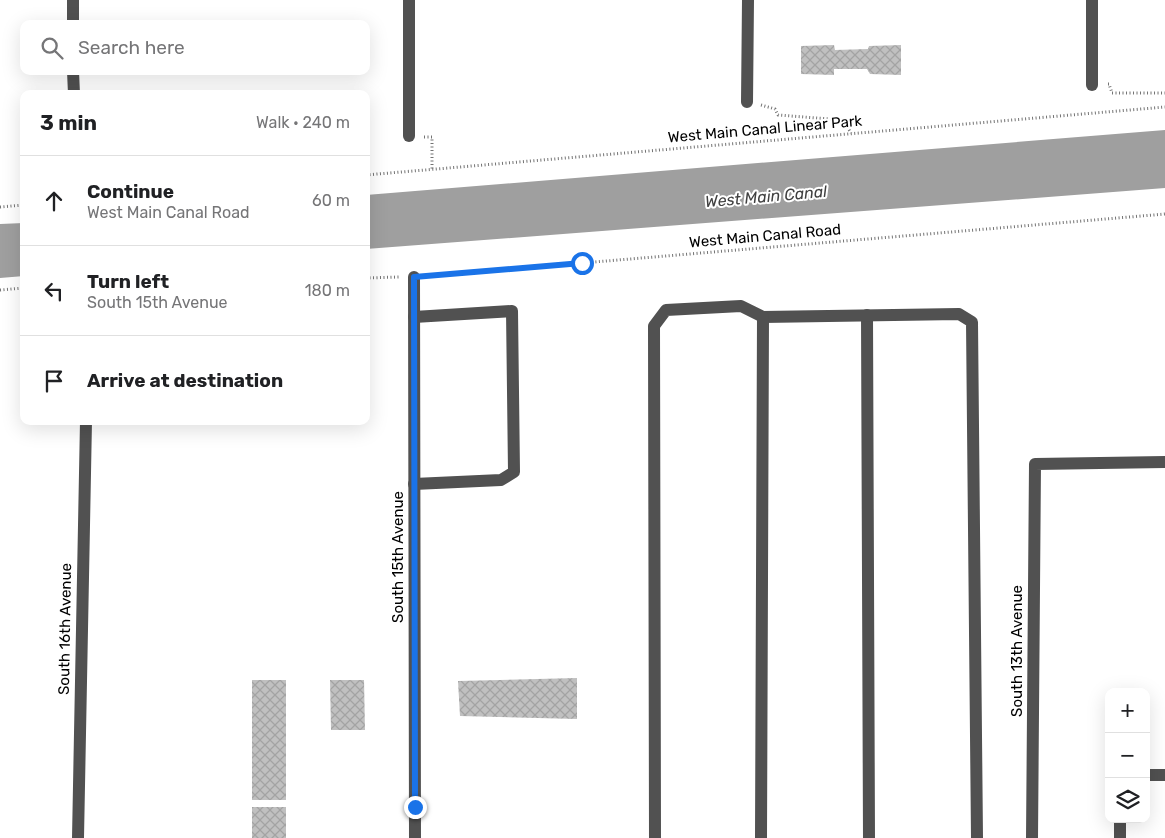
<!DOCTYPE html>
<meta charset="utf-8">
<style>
:root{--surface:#fff;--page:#f6f6f6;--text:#202124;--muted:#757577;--line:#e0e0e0}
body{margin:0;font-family:Rubik,sans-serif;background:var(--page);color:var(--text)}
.controls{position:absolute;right:15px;bottom:15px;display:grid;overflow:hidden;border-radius:10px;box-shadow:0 5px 20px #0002}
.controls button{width:45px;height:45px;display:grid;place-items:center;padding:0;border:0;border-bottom:1px solid var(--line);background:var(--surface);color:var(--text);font:25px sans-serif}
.stop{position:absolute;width:15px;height:15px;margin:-11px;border:4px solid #1a73e8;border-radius:50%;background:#fff}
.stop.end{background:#1a73e8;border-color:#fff;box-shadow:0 1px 5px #0008}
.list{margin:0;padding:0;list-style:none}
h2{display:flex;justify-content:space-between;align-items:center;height:65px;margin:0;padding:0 20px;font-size:21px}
h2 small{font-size:16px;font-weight:400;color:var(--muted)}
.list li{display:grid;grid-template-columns:32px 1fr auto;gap:15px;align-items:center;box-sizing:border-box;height:90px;padding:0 20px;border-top:1px solid var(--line)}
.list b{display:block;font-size:19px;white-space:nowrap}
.list p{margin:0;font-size:16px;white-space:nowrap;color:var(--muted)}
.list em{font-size:16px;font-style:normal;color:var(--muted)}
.icon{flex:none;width:28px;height:28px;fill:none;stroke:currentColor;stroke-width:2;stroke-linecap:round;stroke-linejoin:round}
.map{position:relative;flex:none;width:1165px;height:838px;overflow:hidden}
.search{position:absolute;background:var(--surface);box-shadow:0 5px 20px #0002;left:20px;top:20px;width:350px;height:55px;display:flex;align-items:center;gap:12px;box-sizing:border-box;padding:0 18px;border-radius:10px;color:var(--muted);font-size:19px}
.panel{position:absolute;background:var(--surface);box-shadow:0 5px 20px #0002;left:20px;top:90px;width:350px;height:335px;border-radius:10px}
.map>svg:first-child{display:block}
.water{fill:#9f9f9f}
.building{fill:url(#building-cross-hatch)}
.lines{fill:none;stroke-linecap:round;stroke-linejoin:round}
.path{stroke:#737373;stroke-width:3;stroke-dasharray:1 2.5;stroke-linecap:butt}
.minor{stroke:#515151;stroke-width:12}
.route{stroke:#1a73e8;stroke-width:6}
.labels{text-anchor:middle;stroke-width:4;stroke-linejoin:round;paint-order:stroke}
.street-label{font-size:15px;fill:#000;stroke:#fff}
.water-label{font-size:16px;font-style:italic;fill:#404040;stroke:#fff}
</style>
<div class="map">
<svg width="1165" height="838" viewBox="0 0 1165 838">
<defs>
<pattern id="building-cross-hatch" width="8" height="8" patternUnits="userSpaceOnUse" patternTransform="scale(1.25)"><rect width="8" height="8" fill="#c0c0c0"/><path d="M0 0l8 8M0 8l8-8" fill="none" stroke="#a3a3a3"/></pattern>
</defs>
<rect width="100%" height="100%" fill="#fff"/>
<!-- water -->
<g class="water">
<path d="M1165,130V188L366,249V195Z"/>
<path d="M24,223V276L0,278V224Z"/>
</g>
<!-- building -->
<g class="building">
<path d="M834,45L835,50L868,49L869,46L901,45V75L870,74L867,69H834V75L801,74V46Z"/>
<path d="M577,678V719L460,716L458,681Z"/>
<rect x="252" y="680" width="34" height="120"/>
<path d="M330,680H364L365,730H331Z"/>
<rect x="252" y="807" width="34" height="31"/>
</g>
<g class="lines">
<!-- path -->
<g class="path">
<path d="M1108,84H1109L1112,93H1165"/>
<path d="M761,105L775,109L778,115L843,120L851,133"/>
<path d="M424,137H432V169"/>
<path d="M366,175L1165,107"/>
<path d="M0,207L24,205"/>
<path d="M428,276L1165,214"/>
<path d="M366,278L399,277"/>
<path d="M0,290L24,288"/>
</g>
<!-- minor -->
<g class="minor">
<path d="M73,0V24"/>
<path d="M1092,0V85"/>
<path d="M73,71L74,94"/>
<path d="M747,102L748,0"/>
<path d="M409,136V0"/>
<path d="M414,277L415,838"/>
<path d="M867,315L869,838"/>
<path d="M414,317L512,311L514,472L501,480L414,484"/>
<path d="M1146,775H1165"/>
<path d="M1120,819V838"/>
<path d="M78,838L86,421"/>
<path d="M655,838L654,326L666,310L741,306L763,317L959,314L972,322L977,838"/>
<path d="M761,838L763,317"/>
<path d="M1032,838L1035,464L1165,462"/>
</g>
</g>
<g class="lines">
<!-- route -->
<path class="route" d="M415,807L414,277L582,263"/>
</g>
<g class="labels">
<!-- street labels -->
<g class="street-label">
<text transform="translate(765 129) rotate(-5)" y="5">West Main Canal Linear Park</text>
<text transform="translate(765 236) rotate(-5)" y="5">West Main Canal Road</text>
<text transform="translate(398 557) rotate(-90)" y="5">South 15th Avenue</text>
<text transform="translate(65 629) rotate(-89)" y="5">South 16th Avenue</text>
<text transform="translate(1017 651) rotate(-90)" y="5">South 13th Avenue</text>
</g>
<!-- water labels -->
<g class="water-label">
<text transform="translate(766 196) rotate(-5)" y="6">West Main Canal</text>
</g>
</g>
</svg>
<div class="controls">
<button>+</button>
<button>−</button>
<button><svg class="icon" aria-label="layers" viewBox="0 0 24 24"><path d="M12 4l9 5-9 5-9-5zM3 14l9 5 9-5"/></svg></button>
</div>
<div class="stop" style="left:582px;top:263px"></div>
<div class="stop end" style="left:415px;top:807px"></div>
<div class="search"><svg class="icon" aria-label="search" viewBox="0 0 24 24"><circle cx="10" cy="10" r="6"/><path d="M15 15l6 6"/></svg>Search here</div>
<section class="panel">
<h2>3 min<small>Walk · 240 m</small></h2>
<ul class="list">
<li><svg class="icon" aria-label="ahead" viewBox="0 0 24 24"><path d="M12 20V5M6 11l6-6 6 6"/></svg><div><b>Continue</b><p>West Main Canal Road</p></div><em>60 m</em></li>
<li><svg class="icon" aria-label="left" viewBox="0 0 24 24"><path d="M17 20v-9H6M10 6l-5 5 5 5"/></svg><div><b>Turn left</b><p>South 15th Avenue</p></div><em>180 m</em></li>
<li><svg class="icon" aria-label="arrive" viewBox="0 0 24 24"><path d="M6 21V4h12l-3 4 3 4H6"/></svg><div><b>Arrive at destination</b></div></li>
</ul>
</section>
</div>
